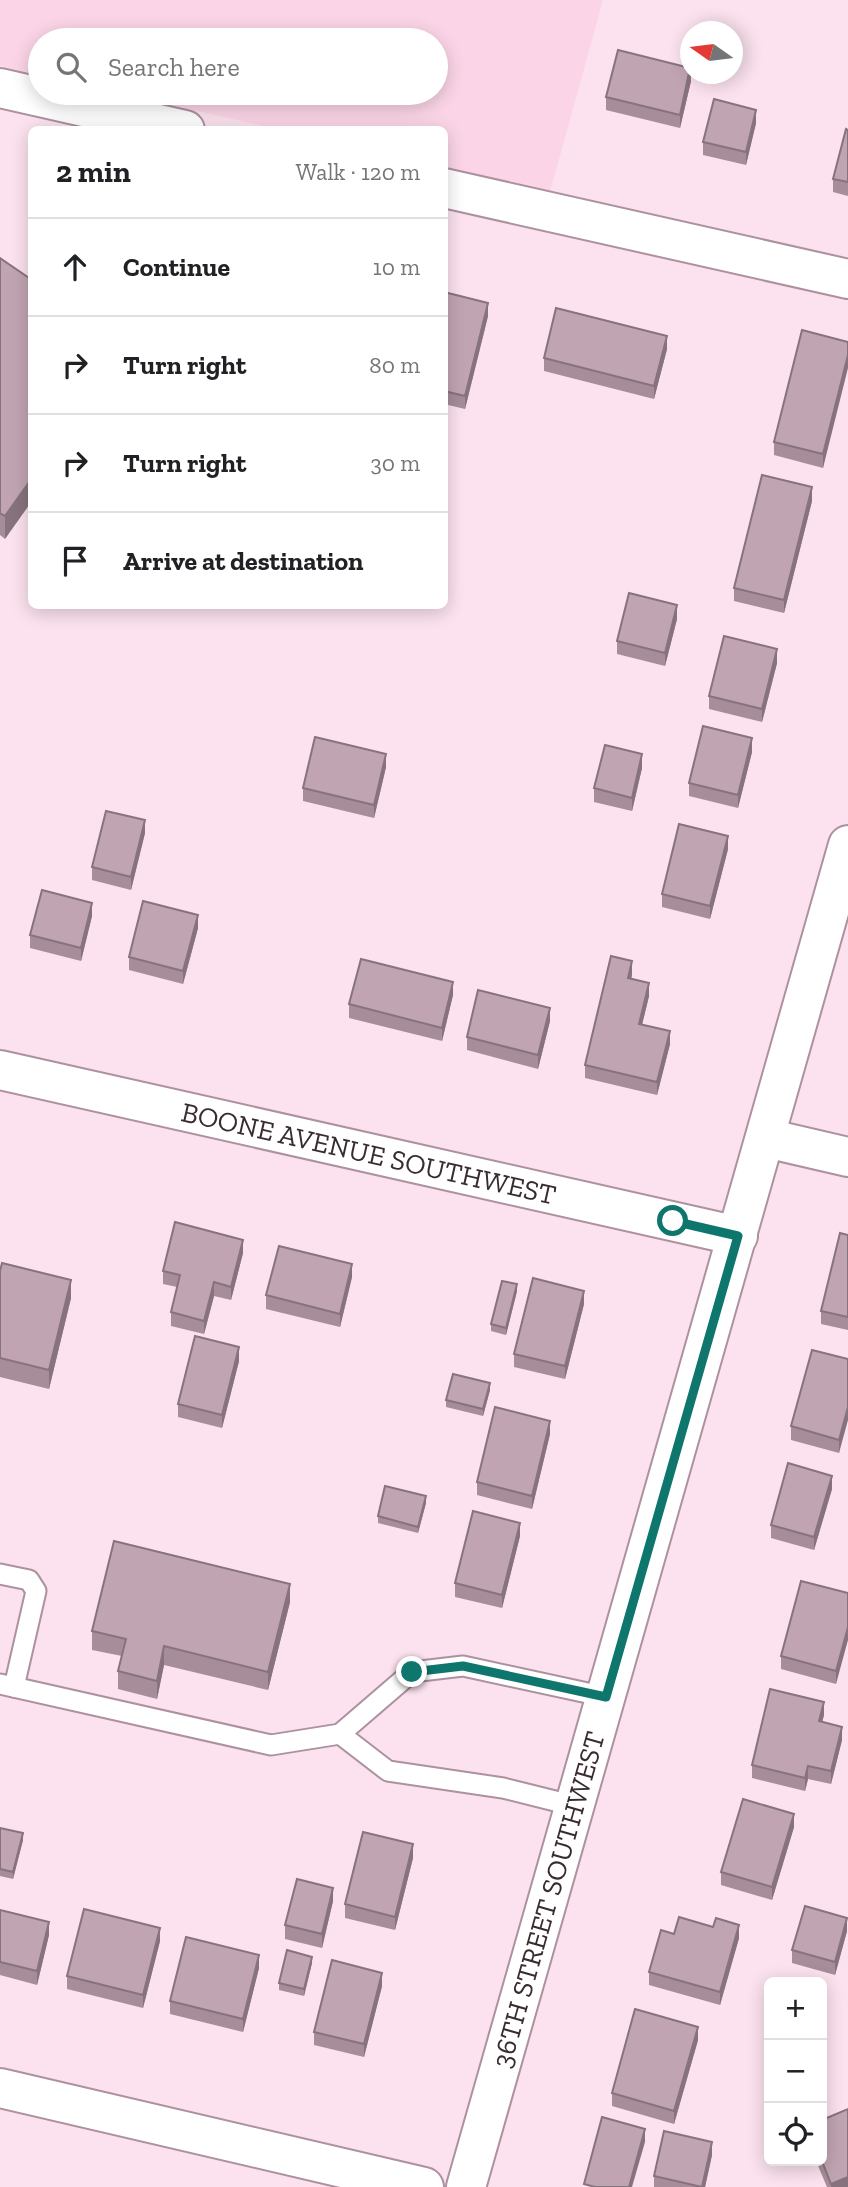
<!DOCTYPE html>
<meta charset="utf-8">
<style>
:root{--surface:#fff;--page:#f2f2f2;--text:#202124;--muted:#757577;--line:#e0e0e0}
body{margin:0;font-family:"Zilla Slab",serif;background:var(--page);color:var(--text)}
.controls{position:absolute;right:21px;bottom:21px;display:grid;overflow:hidden;border-radius:10px;box-shadow:0 4px 18px #0003}
.controls button{width:63px;height:63px;display:grid;place-items:center;padding:0;border:0;border-bottom:2px solid var(--line);background:var(--surface);color:var(--text);font:35px sans-serif}
.compass{position:absolute;left:680px;top:21px;width:63px;height:63px;border-radius:50%;background:var(--surface);box-shadow:0 4px 18px #0003;rotate:284deg}
.stop{position:absolute;width:21px;height:21px;margin:-16px;border:5px solid #0f766e;border-radius:50%;background:#fff}
.stop.end{background:#0f766e;border-color:#fff;box-shadow:0 2px 7px #0008}
.list{margin:0;padding:0;list-style:none}
h2{display:flex;justify-content:space-between;align-items:center;height:91px;margin:0;padding:0 28px;font-size:30px}
h2 small{font-size:23px;font-weight:400;color:var(--muted)}
.list li{display:grid;grid-template-columns:46px 1fr auto;gap:21px;align-items:center;box-sizing:border-box;height:98px;padding:0 28px;border-top:2px solid var(--line)}
.list b{display:block;font-size:26px;white-space:nowrap}
.list em{font-size:23px;font-style:normal;color:var(--muted)}
.icon{flex:none;width:38px;height:38px;fill:none;stroke:currentColor;stroke-width:2;stroke-linecap:round;stroke-linejoin:round}
.map{position:relative;flex:none;width:848px;height:2187px;overflow:hidden}
.search{position:absolute;background:var(--surface);box-shadow:0 4px 18px #0003;left:28px;top:28px;width:420px;height:77px;display:flex;align-items:center;gap:18px;box-sizing:border-box;padding:0 24px;border-radius:38px;color:var(--muted);font-size:26px}
.panel{position:absolute;background:var(--surface);box-shadow:0 4px 18px #0003;left:28px;top:126px;width:420px;height:483px;border-radius:10px}
.map>svg:first-child{display:block}
.built{fill:#fbd5e7}
.lines{fill:none;stroke-linecap:round;stroke-linejoin:round}
.lane-casing{stroke:#ad919f;stroke-width:23}
.street-casing{stroke:#ad919f;stroke-width:42}
.secondary-casing{stroke:#ad919f;stroke-width:42}
.lane{stroke:#fff;stroke-width:19}
.street{stroke:#fff;stroke-width:38}
.secondary{stroke:#fff;stroke-width:38}
.wall{fill:#a68d99}
.shaded-wall{fill:#87737d}
.building{fill:#c1a4b2;stroke:#87737d;stroke-width:2}
.route{stroke:#0f766e;stroke-width:9}
.labels{text-anchor:middle;stroke-width:5;stroke-linejoin:round;paint-order:stroke}
.street-label{font-size:28px;fill:#382c32;stroke:#fcf5f8}
</style>
<div class="map">
<svg width="848" height="2187" viewBox="0 0 848 2187">
<rect width="100%" height="100%" fill="#fbe2ee"/>
<!-- built -->
<path class="built" d="M0,0H603L550,192L445,168L444,130L277,129L116,93H436V40H40V75L0,66Z"/>
<g class="lines">
<!-- lane casing -->
<g class="lane-casing">
<g id="lane">
<path d="M0,1574L29,1580L36,1591L14,1687"/>
<path d="M0,1684L271,1745L340,1734L412,1672L463,1666L606,1697"/>
<path d="M340,1734L388,1771L503,1788L575,1806"/>
</g>
</g>
<!-- street casing -->
<g class="street-casing">
<g id="street">
<path d="M0,88L185,130"/>
<path d="M444,188L848,279"/>
<path id="s1" d="M0,1070L738,1236"/>
<path d="M766,1138L848,1157"/>
<path d="M0,2088L424,2187"/>
</g>
</g>
<!-- secondary casing -->
<g class="secondary-casing">
<g id="secondary">
<path id="s2" d="M466,2187L848,845"/>
</g>
</g>
<!-- lane -->
<use href="#lane" class="lane"/>
<!-- street -->
<use href="#street" class="street"/>
<!-- secondary -->
<use href="#secondary" class="secondary"/>
</g>
<!-- wall -->
<g class="wall">
<path d="M691,74V81L680,128L606,110V97Z"/>
<path d="M756,123L746,165L703,155V142Z"/>
<path d="M848,130V196L833,192V179Z"/>
<path d="M0,258L32,280L5,539L0,535Z"/>
<path d="M444,292L488,316L465,409L444,404Z"/>
<path d="M848,342L823,468L774,455V442Z"/>
<path d="M667,349L654,399L544,371V358Z"/>
<path d="M812,501L784,613L734,601V588Z"/>
<path d="M677,619L665,666L617,654V641Z"/>
<path d="M777,663L762,722L709,709V696Z"/>
<path d="M752,752L738,808L689,796V783Z"/>
<path d="M386,767L374,818L303,801V788Z"/>
<path d="M642,768L632,811L594,802V788Z"/>
<path d="M145,833L131,890L92,880V867Z"/>
<path d="M728,849L710,919L662,907V894Z"/>
<path d="M92,916L81,961L30,948V935Z"/>
<path d="M198,928L183,984L129,970V957Z"/>
<path d="M632,975L631,979L649,996L642,1025L670,1044L657,1095L585,1078V1065Z"/>
<path d="M453,995L442,1041L349,1018V1004Z"/>
<path d="M550,1021L538,1069L467,1050V1037Z"/>
<path d="M848,1235V1330L821,1324V1311Z"/>
<path d="M243,1253L231,1300L214,1296L204,1334L171,1326V1312L177,1287L163,1284V1271Z"/>
<path d="M0,1271L71,1298L49,1389L0,1377Z"/>
<path d="M352,1277L340,1327L266,1309V1295Z"/>
<path d="M517,1291L506,1335L491,1331V1324Z"/>
<path d="M584,1304L565,1379L514,1367V1354Z"/>
<path d="M848,1359L839,1453L791,1440V1426Z"/>
<path d="M239,1361L222,1428L178,1417V1404Z"/>
<path d="M490,1390L483,1416L446,1407V1400Z"/>
<path d="M550,1434L532,1509L477,1495V1482Z"/>
<path d="M832,1489L814,1550L771,1538V1525Z"/>
<path d="M426,1503L418,1533L378,1523V1516Z"/>
<path d="M520,1536L502,1608L455,1597V1583Z"/>
<path d="M848,1593L836,1684L781,1669V1656Z"/>
<path d="M290,1602L268,1690L164,1665L157,1699L118,1689V1671L122,1656L92,1650V1631Z"/>
<path d="M824,1715L822,1722L842,1740L831,1784L808,1779L805,1791L752,1778V1765Z"/>
<path d="M794,1827L772,1900L721,1885V1872Z"/>
<path d="M0,1828L23,1840L13,1879L0,1876Z"/>
<path d="M413,1858L395,1930L345,1918V1904Z"/>
<path d="M333,1901L322,1948L285,1939V1925Z"/>
<path d="M0,1910L49,1935L37,1985L0,1975Z"/>
<path d="M713,1927L739,1938L720,2005L649,1985V1972L674,1934Z"/>
<path d="M847,1931L835,1975L792,1963V1950Z"/>
<path d="M160,1941L143,2008L67,1989V1976Z"/>
<path d="M312,1963L304,1996L279,1990V1983Z"/>
<path d="M259,1968L243,2032L170,2014V2001Z"/>
<path d="M382,1986L364,2057L314,2045V2032Z"/>
<path d="M698,2040L674,2124L612,2106V2093Z"/>
<path d="M712,2155L705,2187H654V2176Z"/>
<path d="M816,2161H822L848,2187H827Z"/>
</g>
<!-- shaded-wall -->
<g class="shaded-wall">
<path d="M690,71L691,81L680,128V115Z"/>
<path d="M756,110V123L746,165V152Z"/>
<path d="M488,303V316L465,409V396Z"/>
<path d="M667,336V349L654,399V386Z"/>
<path d="M848,355V368L823,468V454Z"/>
<path d="M32,478V501L5,539V516Z"/>
<path d="M812,487V501L784,613V600Z"/>
<path d="M677,605V619L665,666V653Z"/>
<path d="M777,649V663L762,722V709Z"/>
<path d="M752,738V752L738,808V795Z"/>
<path d="M386,754V767L374,818V805Z"/>
<path d="M642,754V768L632,811V798Z"/>
<path d="M145,820V833L131,890V877Z"/>
<path d="M728,836V849L710,919V906Z"/>
<path d="M92,903V916L81,961V948Z"/>
<path d="M198,915V928L183,984V971Z"/>
<path d="M632,961V975L628,992V978Z"/>
<path d="M453,982V995L442,1041V1028Z"/>
<path d="M649,983V996L639,1037V1024Z"/>
<path d="M550,1008V1021L538,1069V1055Z"/>
<path d="M670,1031V1044L657,1095V1082Z"/>
<path d="M243,1240V1253L231,1300V1287Z"/>
<path d="M352,1264V1277L340,1327V1314Z"/>
<path d="M71,1280V1298L49,1389V1370Z"/>
<path d="M214,1282V1296L204,1334V1321Z"/>
<path d="M517,1284V1291L506,1335V1328Z"/>
<path d="M584,1291V1304L565,1379V1366Z"/>
<path d="M239,1347V1361L222,1428V1415Z"/>
<path d="M490,1383V1390L483,1416V1409Z"/>
<path d="M848,1407V1420L839,1453V1440Z"/>
<path d="M550,1421V1434L532,1509V1496Z"/>
<path d="M832,1476V1489L814,1550V1537Z"/>
<path d="M426,1496V1503L418,1533V1527Z"/>
<path d="M520,1523V1536L502,1608V1595Z"/>
<path d="M290,1584V1602L268,1690V1672Z"/>
<path d="M848,1627V1640L836,1684V1671Z"/>
<path d="M164,1646V1665L157,1699V1681Z"/>
<path d="M824,1702V1715L819,1734V1721Z"/>
<path d="M842,1727V1740L831,1784V1771Z"/>
<path d="M808,1766V1779L805,1791V1778Z"/>
<path d="M794,1814V1827L772,1900V1887Z"/>
<path d="M23,1833V1840L13,1879V1872Z"/>
<path d="M413,1844V1858L395,1930V1917Z"/>
<path d="M333,1888V1901L322,1948V1934Z"/>
<path d="M847,1918V1931L835,1975V1962Z"/>
<path d="M49,1922V1935L37,1985V1971Z"/>
<path d="M739,1925V1938L720,2005V1992Z"/>
<path d="M160,1928V1941L143,2008V1995Z"/>
<path d="M259,1955V1968L243,2032V2019Z"/>
<path d="M312,1957V1963L304,1996V1989Z"/>
<path d="M382,1973V1986L364,2057V2044Z"/>
<path d="M698,2027V2040L674,2124V2111Z"/>
<path d="M645,2129V2142L632,2187H629Z"/>
<path d="M712,2142V2155L705,2187H702Z"/>
<path d="M848,2177V2187H831V2184Z"/>
</g>
<!-- building -->
<g class="building">
<path d="M618,50L690,68L680,115L606,97Z"/>
<path d="M714,99L756,110L746,152L703,142Z"/>
<path d="M846,129L848,130V182L833,179Z"/>
<path d="M0,258L32,280V478L5,516L0,513Z"/>
<path d="M444,292L488,303L465,396L444,391Z"/>
<path d="M556,308L667,336L654,386L544,358Z"/>
<path d="M802,330L848,342V355L823,454L774,442Z"/>
<path d="M762,475L812,487L784,600L734,588Z"/>
<path d="M629,593L677,605L665,653L617,641Z"/>
<path d="M724,636L777,649L762,709L709,696Z"/>
<path d="M703,726L752,738L738,795L689,783Z"/>
<path d="M315,737L386,754L374,805L303,788Z"/>
<path d="M605,745L642,754L632,798L594,788Z"/>
<path d="M106,811L145,820L131,877L92,867Z"/>
<path d="M679,824L728,836L710,906L662,894Z"/>
<path d="M42,890L92,903L81,948L30,935Z"/>
<path d="M143,901L198,915L183,971L129,957Z"/>
<path d="M611,956L632,961L628,978L649,983L639,1024L670,1031L657,1082L585,1065Z"/>
<path d="M361,959L453,982L442,1028L349,1004Z"/>
<path d="M478,990L550,1008L538,1055L467,1037Z"/>
<path d="M175,1222L243,1240L231,1287L214,1282L204,1321L171,1312L180,1275L163,1271Z"/>
<path d="M840,1233L848,1235V1317L821,1311Z"/>
<path d="M279,1246L352,1264L340,1314L266,1295Z"/>
<path d="M2,1263L71,1280L49,1370L0,1358V1271Z"/>
<path d="M533,1278L584,1291L565,1366L514,1354Z"/>
<path d="M502,1281L517,1284L506,1328L491,1324Z"/>
<path d="M195,1336L239,1347L222,1415L178,1404Z"/>
<path d="M812,1350L848,1359V1407L839,1440L791,1426Z"/>
<path d="M453,1374L490,1383L483,1409L446,1400Z"/>
<path d="M495,1407L550,1421L532,1496L477,1482Z"/>
<path d="M788,1463L832,1476L814,1537L771,1525Z"/>
<path d="M385,1486L426,1496L418,1527L378,1516Z"/>
<path d="M473,1511L520,1523L502,1595L455,1583Z"/>
<path d="M114,1541L290,1584L268,1672L164,1646L157,1681L118,1671L126,1639L92,1631Z"/>
<path d="M801,1581L848,1593V1627L836,1671L781,1656Z"/>
<path d="M770,1689L824,1702L819,1721L842,1727L831,1771L808,1766L805,1778L752,1765Z"/>
<path d="M743,1799L794,1814L772,1887L721,1872Z"/>
<path d="M0,1828L23,1833L13,1872L0,1869Z"/>
<path d="M363,1832L413,1844L395,1917L345,1904Z"/>
<path d="M297,1879L333,1888L322,1934L285,1925Z"/>
<path d="M805,1906L847,1918L835,1962L792,1950Z"/>
<path d="M84,1909L160,1928L143,1995L67,1976Z"/>
<path d="M0,1910L49,1922L37,1971L0,1962Z"/>
<path d="M679,1917L713,1927L716,1918L739,1925L720,1992L649,1972L661,1930L674,1934Z"/>
<path d="M186,1937L259,1955L243,2019L170,2001Z"/>
<path d="M287,1950L312,1957L304,1989L279,1983Z"/>
<path d="M332,1960L382,1973L364,2044L314,2032Z"/>
<path d="M635,2009L698,2027L674,2111L612,2093Z"/>
<path d="M848,2109V2177L831,2184L822,2161V2120Z"/>
<path d="M602,2117L645,2129L629,2187H595L584,2184Z"/>
<path d="M664,2131L712,2142L702,2187L654,2176Z"/>
</g>
<g class="lines">
<!-- route -->
<path class="route" d="M412,1672L463,1666L606,1697L738,1236L673,1221"/>
</g>
<g class="labels">
<!-- street labels -->
<g class="street-label">
<text dy="10" stroke="none"><textPath href="#s1" startOffset="378">BOONE AVENUE SOUTHWEST</textPath></text>
<text dy="10" stroke="none"><textPath href="#s2" startOffset="299">36TH STREET SOUTHWEST</textPath></text>
</g>
</g>
</svg>
<div class="controls">
<button>+</button>
<button>−</button>
<button><svg class="icon" aria-label="locate" viewBox="0 0 24 24"><circle cx="12" cy="12" r="6"/><path d="M12 2v4M12 18v4M2 12h4M18 12h4"/></svg></button>
</div>
<svg class="compass" viewBox="-18 -18 36 36"><path d="M0-13l5 13h-10z" fill="#e53935"/><path d="M0 13l5-13h-10z" fill="#757577"/></svg>
<div class="stop" style="left:673px;top:1221px"></div>
<div class="stop end" style="left:412px;top:1672px"></div>
<div class="search"><svg class="icon" aria-label="search" viewBox="0 0 24 24"><circle cx="10" cy="10" r="6"/><path d="M15 15l6 6"/></svg>Search here</div>
<section class="panel">
<h2>2 min<small>Walk · 120 m</small></h2>
<ul class="list">
<li><svg class="icon" aria-label="ahead" viewBox="0 0 24 24"><path d="M12 20V5M6 11l6-6 6 6"/></svg><div><b>Continue</b></div><em>10 m</em></li>
<li><svg class="icon" aria-label="right" viewBox="0 0 24 24"><path d="M7 20v-9h11M14 6l5 5-5 5"/></svg><div><b>Turn right</b></div><em>80 m</em></li>
<li><svg class="icon" aria-label="right" viewBox="0 0 24 24"><path d="M7 20v-9h11M14 6l5 5-5 5"/></svg><div><b>Turn right</b></div><em>30 m</em></li>
<li><svg class="icon" aria-label="arrive" viewBox="0 0 24 24"><path d="M6 21V4h12l-3 4 3 4H6"/></svg><div><b>Arrive at destination</b></div></li>
</ul>
</section>
</div>
